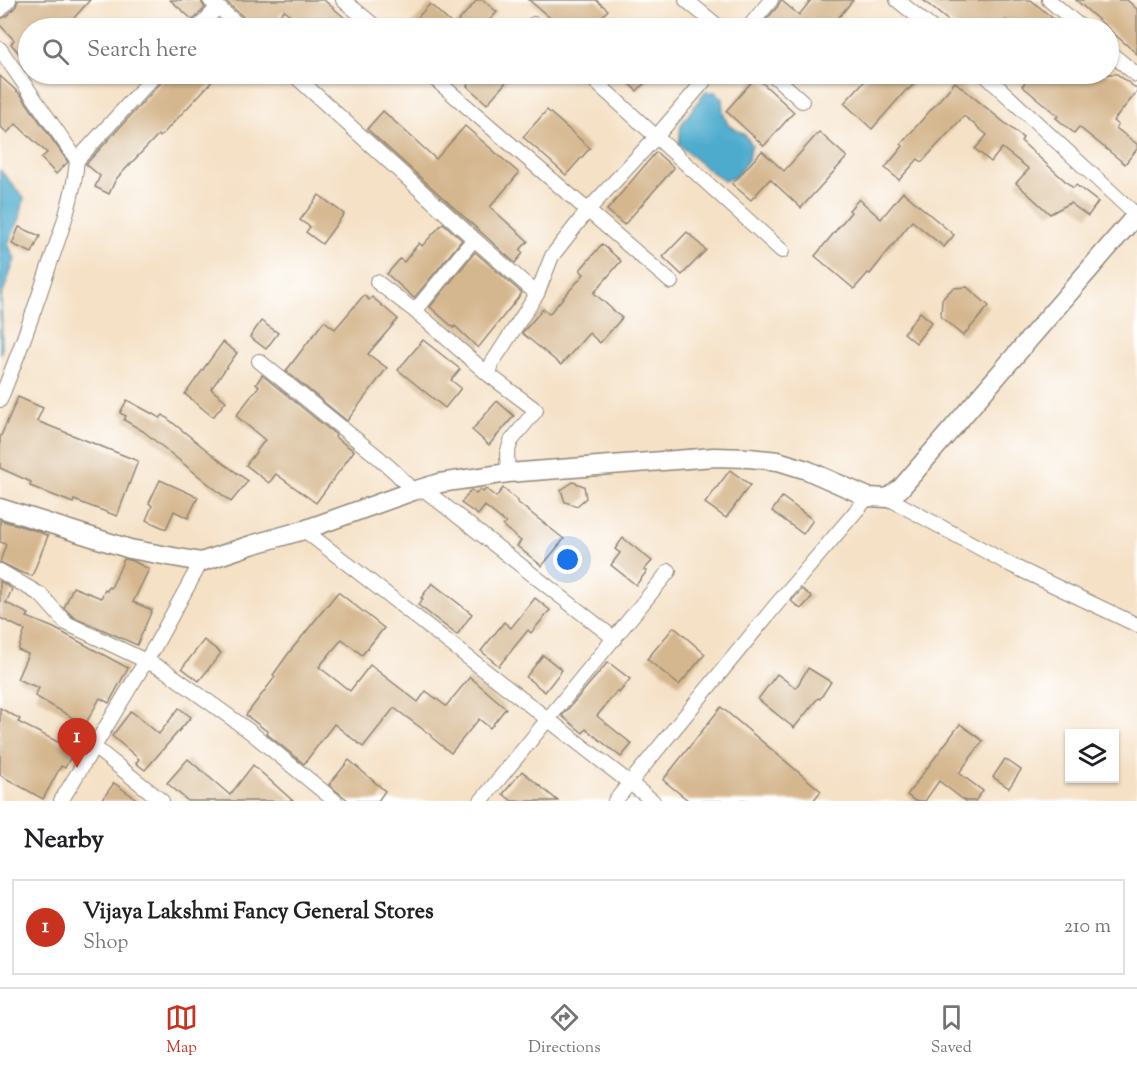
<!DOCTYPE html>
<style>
:root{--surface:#fff;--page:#f2f2f2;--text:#202124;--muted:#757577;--line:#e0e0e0;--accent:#c8321e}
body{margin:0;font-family:"Sorts Mill Goudy",serif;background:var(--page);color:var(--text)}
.controls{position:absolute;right:18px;bottom:18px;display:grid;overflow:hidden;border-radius:0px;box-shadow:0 2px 4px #0004}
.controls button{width:54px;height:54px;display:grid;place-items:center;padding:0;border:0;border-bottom:2px solid var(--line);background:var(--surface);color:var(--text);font:30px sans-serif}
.you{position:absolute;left:568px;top:560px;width:21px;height:21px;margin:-15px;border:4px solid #fff;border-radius:50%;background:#1a73e8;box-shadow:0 0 0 9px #1a73e833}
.badge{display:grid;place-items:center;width:39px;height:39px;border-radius:50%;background:var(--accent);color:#fff;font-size:20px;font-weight:700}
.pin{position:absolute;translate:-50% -50px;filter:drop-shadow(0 2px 3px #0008)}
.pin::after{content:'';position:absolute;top:32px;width:21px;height:18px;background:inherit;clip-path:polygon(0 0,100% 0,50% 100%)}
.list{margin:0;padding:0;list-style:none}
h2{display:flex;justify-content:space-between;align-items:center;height:78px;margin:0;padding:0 24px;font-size:26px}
h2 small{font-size:20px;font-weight:400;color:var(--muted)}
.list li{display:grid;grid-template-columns:39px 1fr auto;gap:18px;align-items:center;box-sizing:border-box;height:96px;margin:0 12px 12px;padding:0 12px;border:2px solid var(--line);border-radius:0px}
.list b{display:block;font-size:22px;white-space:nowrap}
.list p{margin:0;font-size:20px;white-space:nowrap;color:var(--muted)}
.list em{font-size:20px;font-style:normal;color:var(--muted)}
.icon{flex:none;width:33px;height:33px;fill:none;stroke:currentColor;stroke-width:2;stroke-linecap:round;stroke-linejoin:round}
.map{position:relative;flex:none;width:1137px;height:801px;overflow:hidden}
.search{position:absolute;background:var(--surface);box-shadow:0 2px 4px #0004;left:18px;right:18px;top:18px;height:66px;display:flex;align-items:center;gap:15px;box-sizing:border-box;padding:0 21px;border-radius:33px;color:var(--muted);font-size:22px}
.sheet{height:186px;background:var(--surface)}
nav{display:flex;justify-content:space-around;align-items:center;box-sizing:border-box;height:84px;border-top:2px solid var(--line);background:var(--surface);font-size:16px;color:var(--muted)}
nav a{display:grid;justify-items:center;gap:3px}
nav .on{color:var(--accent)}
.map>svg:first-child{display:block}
.water{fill:#4eabcd;stroke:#3c6b7c;stroke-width:1.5}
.building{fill:#d5b78f}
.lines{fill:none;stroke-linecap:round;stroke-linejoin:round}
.street-casing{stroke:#908678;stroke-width:16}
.secondary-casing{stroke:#908678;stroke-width:21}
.street{stroke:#fff;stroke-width:14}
.secondary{stroke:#fff;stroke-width:18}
</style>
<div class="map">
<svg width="1137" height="801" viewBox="0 0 1137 801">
<rect width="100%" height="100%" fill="#fff"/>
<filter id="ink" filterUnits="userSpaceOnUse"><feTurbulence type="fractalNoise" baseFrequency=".0167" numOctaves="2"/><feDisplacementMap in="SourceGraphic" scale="12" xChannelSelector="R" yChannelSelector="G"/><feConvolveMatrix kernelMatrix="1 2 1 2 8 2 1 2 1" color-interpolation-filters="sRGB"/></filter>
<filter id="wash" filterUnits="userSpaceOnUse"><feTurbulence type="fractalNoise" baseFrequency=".008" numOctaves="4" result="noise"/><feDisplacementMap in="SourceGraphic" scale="24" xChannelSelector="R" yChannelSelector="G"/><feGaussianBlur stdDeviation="1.35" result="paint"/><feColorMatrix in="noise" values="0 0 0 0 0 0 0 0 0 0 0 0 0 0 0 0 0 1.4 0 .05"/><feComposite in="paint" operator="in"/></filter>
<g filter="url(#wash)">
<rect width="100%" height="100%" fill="#f5e1c6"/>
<!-- water -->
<g class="water">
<path d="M705,92H716L722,98L723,112L728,125L744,134L752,145L748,160L735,177L724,181L704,166L679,145L681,125Z"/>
<path d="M0,170L24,198L20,218L8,244L15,259L1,298L2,348L0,354Z"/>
</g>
<g id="blocks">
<!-- building -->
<g class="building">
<path d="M18,0H90L65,28H28V56L23,50L20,54L11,44L14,40L0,25V19L7,16L16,6Z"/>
<path d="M170,0H201L202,3L205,8L193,20Z"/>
<path d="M224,0H324L346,19L337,28H304L284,10L269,28H251L248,21Z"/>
<path d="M477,0H483L497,12L483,28H408L430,4L454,26Z"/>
<path d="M529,0H596L608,10L591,28H562Z"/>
<path d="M781,0L799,15L811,0H853L830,28H759L778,6Z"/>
<path d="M923,0H1031L1064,28H1016L1006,20L999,28H957Z"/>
<path d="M1076,0H1127L1137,9V54Z"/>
<path d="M169,74H219L160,137L158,135L116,179L109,194L95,187L100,176L86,164Z"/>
<path d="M478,74H513L487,104L467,86Z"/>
<path d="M618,74H653L637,91Z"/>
<path d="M871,74H924L908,90L907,89L872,129L844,103Z"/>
<path d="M1032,74H1117L1137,89V92L1113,121L1118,125L1116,128L1137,144V149L1125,164L1079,127L1074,133L1056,118L1058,116L1022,86Z"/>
<path d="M0,76L21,95L68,162L56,174L41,158L47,153L16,124L7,133L0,126Z"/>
<path d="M756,77L794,112L764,146L726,111Z"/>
<path d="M955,82L1023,138L1021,141L1073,188L1076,185L1098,202L1088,216L1070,203L1050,214L1016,183L1029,169L1002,148L991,162L975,149L987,135L964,116L922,162L918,159L899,180L885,168L903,146L901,144Z"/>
<path d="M547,110L590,148L566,175L523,137Z"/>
<path d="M383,111L436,159L465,126L519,173L490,207L528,241L520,250L523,253L515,263L367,129Z"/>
<path d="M819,132L847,157L801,208L770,179L751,200L732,184L762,151L784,171Z"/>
<path d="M656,152L674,168L624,225L607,210Z"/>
<path d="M903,192L954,235L944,247L912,221L870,274L868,273L854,289L815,256L851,212L849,210L859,199L881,219Z"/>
<path d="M319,195L344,214L322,244L306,232L310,227L300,220Z"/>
<path d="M443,223L462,240L414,298L387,274L400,259L404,262L419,243L422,246Z"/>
<path d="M19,227L40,236L32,253L12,244Z"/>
<path d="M687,232L706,250L682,275L663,257Z"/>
<path d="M602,244L621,261L594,293L622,318L600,343L589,333L561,365L522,333L543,309L549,314L584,274L580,270Z"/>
<path d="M475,252L522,293L478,348L455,326L454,328L430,307Z"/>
<path d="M967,287L989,306L963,336L941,317L942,299L953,288Z"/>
<path d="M364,295L369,300L372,297L398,319L368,354L387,368L347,421L286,371L324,321L335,329Z"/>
<path d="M920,312L932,322L916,343L904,333Z"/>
<path d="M261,321L278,333L266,349L250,337Z"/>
<path d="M423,340L460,369L451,380L461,388L445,408L398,370Z"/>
<path d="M223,342L237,353L211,389L226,401L213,417L185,394Z"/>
<path d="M262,375L336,435L335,437L354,451L316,503L276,474L269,483L246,465L265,440L236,416L259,386L256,384Z"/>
<path d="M18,397L43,408L37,421L138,461L117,516L74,500L73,503L30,486L31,482L0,468V438Z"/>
<path d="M127,400L160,418L163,415L223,463L248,481L231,502L143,431L124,420L126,416L120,413Z"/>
<path d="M497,401L514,416L489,445L472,430Z"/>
<path d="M730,470L750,485L726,518L705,503Z"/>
<path d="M160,480L198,497L188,518L174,511L166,529L146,520L152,506L149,503Z"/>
<path d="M573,482L584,486L586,498L577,506L565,502L561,490Z"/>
<path d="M503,488L518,501L517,502L564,539L542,566L517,546L521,541L503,526L506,523L485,506L478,515L461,503L471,490L476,494L480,489L483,492L486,489L496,497Z"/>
<path d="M782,497L813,520L803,534L772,511Z"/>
<path d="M0,520L37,531L48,536L32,576L20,572L0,562L6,544L0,542Z"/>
<path d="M623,538L652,561L644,570L647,571L636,585L611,565L620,553L615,549Z"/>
<path d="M124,559L133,561L149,569L133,602L152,610L137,645L72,616L64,608L73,587L101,598L105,590L107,591L109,587L111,588Z"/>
<path d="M0,581L12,589L6,603L29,614L27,617L54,628L128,668L109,703L100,698L85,725L35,696L39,688L17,679L28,654L18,650L25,630L0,618Z"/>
<path d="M432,583L472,614L457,635L418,605L423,599L421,598Z"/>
<path d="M802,589L812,597L801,609L791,601Z"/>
<path d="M338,592L384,628L362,655L342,639L319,667L350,691L370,665L418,702L426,691L446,706L470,677L506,708L490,728L479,719L451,753L431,737L432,736L394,708L363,747L334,724L304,764L267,734L268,732L246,715L275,677L273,675L288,654Z"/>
<path d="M535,598L550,610L531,633L528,630L499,666L481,651L504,622L511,628Z"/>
<path d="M674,627L705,654L679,685L647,659Z"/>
<path d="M204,640L221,653L199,681L182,668Z"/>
<path d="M543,655L562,670L545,692L526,677Z"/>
<path d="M608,662L630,679L619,693L617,691L597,716L632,744L621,757L586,729L583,733L562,716Z"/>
<path d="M808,668L831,682L820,699L818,698L794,728L758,699L777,674L796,688Z"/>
<path d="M721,707L821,791L813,801H689L663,780Z"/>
<path d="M0,708L20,719L18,722L74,750L65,768L61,766L43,799L0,775Z"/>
<path d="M179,708L191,717L145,770L136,763L139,759L112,736L131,711L159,734Z"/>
<path d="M960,724L983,741L959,773L983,791L975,801H965L939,781L925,801H915L907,795Z"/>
<path d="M188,759L230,795L253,765L293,801H188L167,783Z"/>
<path d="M1005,759L1021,770L1009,788L993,777Z"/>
<path d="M349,760L385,791L378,801H349L329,785Z"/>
<path d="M522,771L558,801H512L503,794Z"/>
<path d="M114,783L139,801H101Z"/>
</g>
</g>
</g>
<g filter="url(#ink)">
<use href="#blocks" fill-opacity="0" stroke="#908678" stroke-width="1.5"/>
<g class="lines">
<!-- street casing -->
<g class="street-casing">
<g id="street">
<path d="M343,0L377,28"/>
<path d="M686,0L720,28"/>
<path d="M897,0L932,28"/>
<path d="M1049,0L1082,28"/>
<path d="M218,7L242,28"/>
<path d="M0,10L9,0"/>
<path d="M534,24L539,28"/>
<path d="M198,28L218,7L210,0"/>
<path d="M748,28L771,0"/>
<path d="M0,49L77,160C74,196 61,232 49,266C34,311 18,356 0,400"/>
<path d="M1108,51L1137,75"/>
<path d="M293,74L474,239L415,311"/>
<path d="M429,74L671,282"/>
<path d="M587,74L782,251"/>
<path d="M772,74L802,101"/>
<path d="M984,74L1136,215"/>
<path d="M77,160L156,74"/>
<path d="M474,239L537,294"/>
<path d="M377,282L415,311L489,375"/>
<path d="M259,361L378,457L396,473L413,491"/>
<path d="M508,473L507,454L511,441L536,410L489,375L492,363L537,294L552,256L588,210L656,137L710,74"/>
<path d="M422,488L615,639"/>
<path d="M888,498L1011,565L1137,625"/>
<path d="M304,530L653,801"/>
<path d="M0,571L41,595L66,623L146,661L166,671L248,730L335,801"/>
<path d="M94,747L162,801"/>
<path d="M61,801L155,646L201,562"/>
<path d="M481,801L669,571"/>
<path d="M615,801L776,605L868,497"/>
</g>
</g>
<!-- secondary casing -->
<g class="secondary-casing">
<path id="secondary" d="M0,508L130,549L201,562L251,545L304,530L413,491L440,483L508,473L714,457L749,458L778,461L807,470L868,497L888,498L901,488L1137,214"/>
</g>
<!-- street -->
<use href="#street" class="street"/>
<!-- secondary -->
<use href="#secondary" class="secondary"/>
</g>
</g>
</svg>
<div class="controls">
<button><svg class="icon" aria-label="layers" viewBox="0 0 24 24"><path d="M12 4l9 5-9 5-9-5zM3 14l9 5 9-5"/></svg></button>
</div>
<div class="you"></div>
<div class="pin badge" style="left:77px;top:768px">1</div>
<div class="search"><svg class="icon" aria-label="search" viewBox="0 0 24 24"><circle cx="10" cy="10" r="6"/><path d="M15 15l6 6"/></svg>Search here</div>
</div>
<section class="sheet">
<h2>Nearby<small></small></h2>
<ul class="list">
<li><span class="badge">1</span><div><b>Vijaya Lakshmi Fancy General Stores</b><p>Shop</p></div><em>210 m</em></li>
</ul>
</section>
<nav>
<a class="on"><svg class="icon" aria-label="map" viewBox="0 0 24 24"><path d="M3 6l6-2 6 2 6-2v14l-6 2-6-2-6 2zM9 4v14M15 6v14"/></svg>Map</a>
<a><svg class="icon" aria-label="directions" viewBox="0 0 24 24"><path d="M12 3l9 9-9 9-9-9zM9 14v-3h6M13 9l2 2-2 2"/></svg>Directions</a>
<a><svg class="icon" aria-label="saved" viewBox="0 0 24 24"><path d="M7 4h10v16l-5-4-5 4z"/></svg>Saved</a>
</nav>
